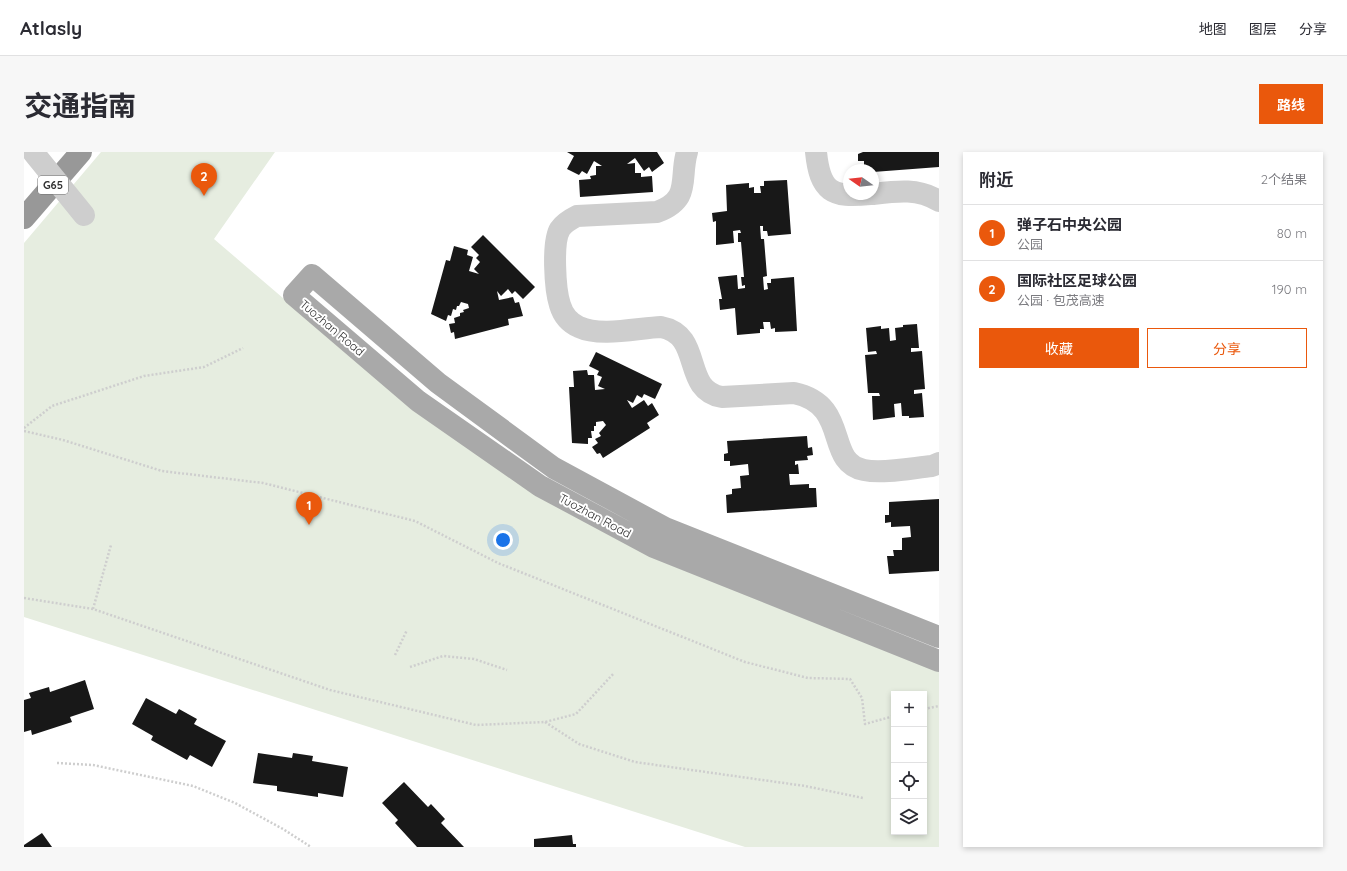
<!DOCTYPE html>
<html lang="zh">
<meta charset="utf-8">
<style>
:root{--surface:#fff;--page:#f7f7f7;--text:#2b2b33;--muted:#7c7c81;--line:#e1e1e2;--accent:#ea580c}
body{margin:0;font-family:Quicksand,"Noto Sans SC",sans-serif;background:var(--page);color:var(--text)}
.controls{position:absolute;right:12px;bottom:12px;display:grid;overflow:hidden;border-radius:0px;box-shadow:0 2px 6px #0003}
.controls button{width:36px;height:36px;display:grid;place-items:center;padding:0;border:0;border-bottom:1px solid var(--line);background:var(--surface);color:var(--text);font:20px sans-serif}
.compass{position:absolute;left:819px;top:12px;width:36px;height:36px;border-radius:50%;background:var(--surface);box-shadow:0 2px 6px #0003;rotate:284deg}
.you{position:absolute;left:479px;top:388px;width:14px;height:14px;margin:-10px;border:3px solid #fff;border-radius:50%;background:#1a73e8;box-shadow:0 0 0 6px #1a73e833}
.badge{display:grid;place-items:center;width:26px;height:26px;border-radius:50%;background:var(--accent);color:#fff;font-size:13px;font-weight:700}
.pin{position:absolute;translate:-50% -33px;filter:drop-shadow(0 1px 2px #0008)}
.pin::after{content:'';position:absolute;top:21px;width:14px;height:12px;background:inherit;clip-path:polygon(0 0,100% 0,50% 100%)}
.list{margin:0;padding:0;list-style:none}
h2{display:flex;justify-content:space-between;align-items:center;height:52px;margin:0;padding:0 16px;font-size:17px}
h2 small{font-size:13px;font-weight:400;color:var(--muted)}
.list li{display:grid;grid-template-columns:26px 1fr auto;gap:12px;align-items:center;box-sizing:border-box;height:56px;padding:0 16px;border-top:1px solid var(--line)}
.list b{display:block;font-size:15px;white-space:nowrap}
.list p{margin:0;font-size:13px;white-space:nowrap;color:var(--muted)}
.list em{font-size:13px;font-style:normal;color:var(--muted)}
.actions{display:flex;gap:8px;padding:12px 16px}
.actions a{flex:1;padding:9px 0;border:1px solid var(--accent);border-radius:0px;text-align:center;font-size:14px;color:var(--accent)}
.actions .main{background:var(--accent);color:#fff}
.icon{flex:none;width:22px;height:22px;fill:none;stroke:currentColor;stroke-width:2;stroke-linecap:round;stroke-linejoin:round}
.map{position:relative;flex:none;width:915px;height:695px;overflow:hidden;border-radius:0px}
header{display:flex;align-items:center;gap:24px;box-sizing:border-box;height:56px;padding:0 20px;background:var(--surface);border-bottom:1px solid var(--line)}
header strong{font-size:19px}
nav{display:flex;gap:22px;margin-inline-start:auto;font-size:14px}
.intro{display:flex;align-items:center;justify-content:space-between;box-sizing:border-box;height:96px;padding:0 24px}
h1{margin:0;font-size:28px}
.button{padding:10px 18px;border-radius:0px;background:var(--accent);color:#fff;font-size:14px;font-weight:700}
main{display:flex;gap:24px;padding:0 24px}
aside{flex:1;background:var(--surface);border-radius:0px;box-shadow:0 2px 6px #0003}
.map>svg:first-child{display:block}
.green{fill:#e6ede0;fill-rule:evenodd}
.building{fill:#181818}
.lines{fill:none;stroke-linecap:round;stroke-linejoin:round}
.path{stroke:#cecece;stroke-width:2.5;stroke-dasharray:2 2;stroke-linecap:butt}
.minor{stroke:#cecece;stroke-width:22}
.major{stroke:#a9a9a9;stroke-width:22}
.highway{stroke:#989898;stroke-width:22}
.minor-bridge{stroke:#cecece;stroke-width:22}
.labels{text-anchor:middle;stroke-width:4;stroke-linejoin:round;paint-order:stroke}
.shield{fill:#fff;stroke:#6f6f6f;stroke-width:1}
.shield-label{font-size:11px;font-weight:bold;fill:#313131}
.street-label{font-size:12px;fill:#313131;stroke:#fff}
</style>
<header>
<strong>Atlasly</strong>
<nav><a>地图</a><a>图层</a><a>分享</a></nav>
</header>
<div class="intro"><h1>交通指南</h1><a class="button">路线</a></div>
<main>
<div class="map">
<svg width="915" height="695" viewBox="0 0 915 695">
<rect width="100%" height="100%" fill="#fff"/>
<!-- green -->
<path class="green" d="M77,0H251L190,87L390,258L509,341L915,519V695H721L0,465V91ZM870,542H900V680H870Z"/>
<!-- building -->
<g class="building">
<path d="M543,0H633L640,11L628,20L625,15L620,19L611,6L603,12L611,11V21H617V25L628,24L629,40L556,45L555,28L567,27L566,24L572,23V14H578L570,9L563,22L558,19L555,23L543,17L550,4Z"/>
<path d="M839,0H915V15L849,20V18H840V9H834V2Z"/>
<path d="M763,28L767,82L744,84L743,79H739V74H736L737,87H740L743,124L739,125L740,138L744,137L743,131H747V127L770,125L773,179L751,180V176L747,177L746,170H739L740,177H736V181L713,183L711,156L696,158L695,147H698L694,125L713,123L714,137L721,136V133L718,134L717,125H720L717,90H714V81H717L716,78L709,79L710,91L692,93V69L689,70L688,61L703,59L702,33L725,31V36L730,35V41H737L736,34H740V29Z"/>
<path d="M459,83L511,135L499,147L491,139L488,142L484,137L477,144L473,139L475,148L489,145L491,151L495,150L499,164L484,167L485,173L431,187L430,180L427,181L425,172L431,171L430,166L436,164V161L440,160L439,158L445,156L444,152L437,150L435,154H433L432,158L429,157L427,164L424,163L422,169L407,162L422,108L426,109L430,94L444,98L443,103L449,105L445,119L455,122L450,117L456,110L452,106L455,103L447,95Z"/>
<path d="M893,172L895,196H887V200L898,199L901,237L890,238V242L898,241L900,265L885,266V264H878L877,251L870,252L871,265L849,268L848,244H856L855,241H844L841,203L853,202L852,199L844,200L842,176L857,174V177L865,176L866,189L872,188L871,176L879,175V173Z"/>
<path d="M572,200L638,232L631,247L620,242L618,246L613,243L609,251L603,248L608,256L620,248L624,254L628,251L635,263L623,271L626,276L579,306L576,301L573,302L568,295L574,291L571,287L577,284L575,281L582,273L579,269L572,270V274H570V279H567L568,286H564V292L548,291L545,235H550L549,219L563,218L564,223H570L571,238L581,237L574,234L578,225L573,223L575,219L565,214Z"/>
<path d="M783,284L784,296L788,295L789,303L783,304L784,308L771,309V313L774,312L775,322H765L766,333L785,332V336H792L793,355L703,361L702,343L708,342V337L717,336L716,324L725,323L724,312L706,314V309H700V302L704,301L703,289Z"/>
<path d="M915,347V419L865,422L863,404H870L869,398H878V386L887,385L886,374L867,375V370L861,371V363H865V350Z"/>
<path d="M61,528L70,557L46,565L48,570L8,583L7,578L0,580V548L7,546L5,541L25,535L26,540Z"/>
<path d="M122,546L152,562L155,557L173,567L170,572L202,589L188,615L166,603L163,608L127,588L129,584L108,572Z"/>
<path d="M234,601L268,606L269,601L289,604L288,609L324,615L319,645L294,641V645L253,639V634L229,631Z"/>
<path d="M380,630L404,655L407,652L421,667L417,671L440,695H393L371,671L374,668L358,651Z"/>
<path d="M18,681L28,695H0V693Z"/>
<path d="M548,683L549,692H552V695H510V687Z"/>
</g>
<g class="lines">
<!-- path -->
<g class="path">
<path d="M0,276L28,254L120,224L180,215L219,196"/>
<path d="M0,279L39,288L138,319L239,331L391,369L474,411L721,510L784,526L826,527L838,546L841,572L870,564"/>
<path d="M0,446L69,457L306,538L452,573L521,570L552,562L590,521"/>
<path d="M69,457L87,393"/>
<path d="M371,503L383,478"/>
<path d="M386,515L419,504L450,507L483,518"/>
<path d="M900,557L915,554"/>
<path d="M521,570L555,592L611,610L781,634L839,646"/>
<path d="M33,611L69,613L169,634L211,651L259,677L287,695"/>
</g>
<!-- minor -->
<g class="minor">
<path d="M663,0C655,27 668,47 633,60L553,64C547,67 540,71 536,77C528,90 531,138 536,153C539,163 546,171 555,175C576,185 614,176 637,175C680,183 657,238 698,245L770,241C827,253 800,310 840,318C859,322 888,316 908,314L915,311"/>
<path d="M792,0C796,40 808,46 846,42"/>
<path d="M849,42C873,39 894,36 915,49"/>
</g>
<!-- major -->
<path class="major" d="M915,485L641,376L530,316L414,231L288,123L270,143L394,249L516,334L630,395L915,509"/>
<!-- highway -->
<path class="highway" d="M0,66L57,0"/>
<!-- minor-bridge -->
<path class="minor-bridge" d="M9,0L60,63"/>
</g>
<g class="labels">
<!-- shield labels -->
<rect class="shield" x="14" y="24" width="30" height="18" rx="3"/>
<g class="shield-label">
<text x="29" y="37">G65</text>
</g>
<!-- street labels -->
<g class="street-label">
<text transform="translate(308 176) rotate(40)" y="4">Tuozhan Road</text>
<text transform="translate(571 364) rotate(28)" y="4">Tuozhan Road</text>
</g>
</g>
</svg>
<div class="controls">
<button>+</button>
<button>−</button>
<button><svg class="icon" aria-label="locate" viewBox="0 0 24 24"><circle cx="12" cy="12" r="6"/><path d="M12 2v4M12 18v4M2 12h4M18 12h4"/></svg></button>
<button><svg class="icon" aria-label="layers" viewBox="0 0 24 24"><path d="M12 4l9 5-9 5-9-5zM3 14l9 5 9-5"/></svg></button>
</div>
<svg class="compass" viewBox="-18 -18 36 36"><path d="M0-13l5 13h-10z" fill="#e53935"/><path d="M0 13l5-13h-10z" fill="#7c7c81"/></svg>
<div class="you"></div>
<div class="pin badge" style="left:285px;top:373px">1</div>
<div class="pin badge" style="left:180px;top:44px">2</div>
</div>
<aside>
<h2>附近<small>2个结果</small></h2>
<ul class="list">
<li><span class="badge">1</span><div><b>弹子石中央公园</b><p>公园</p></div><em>80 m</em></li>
<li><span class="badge">2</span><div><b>国际社区足球公园</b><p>公园 · 包茂高速</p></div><em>190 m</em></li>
</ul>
<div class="actions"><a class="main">收藏</a><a>分享</a></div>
</aside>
</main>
